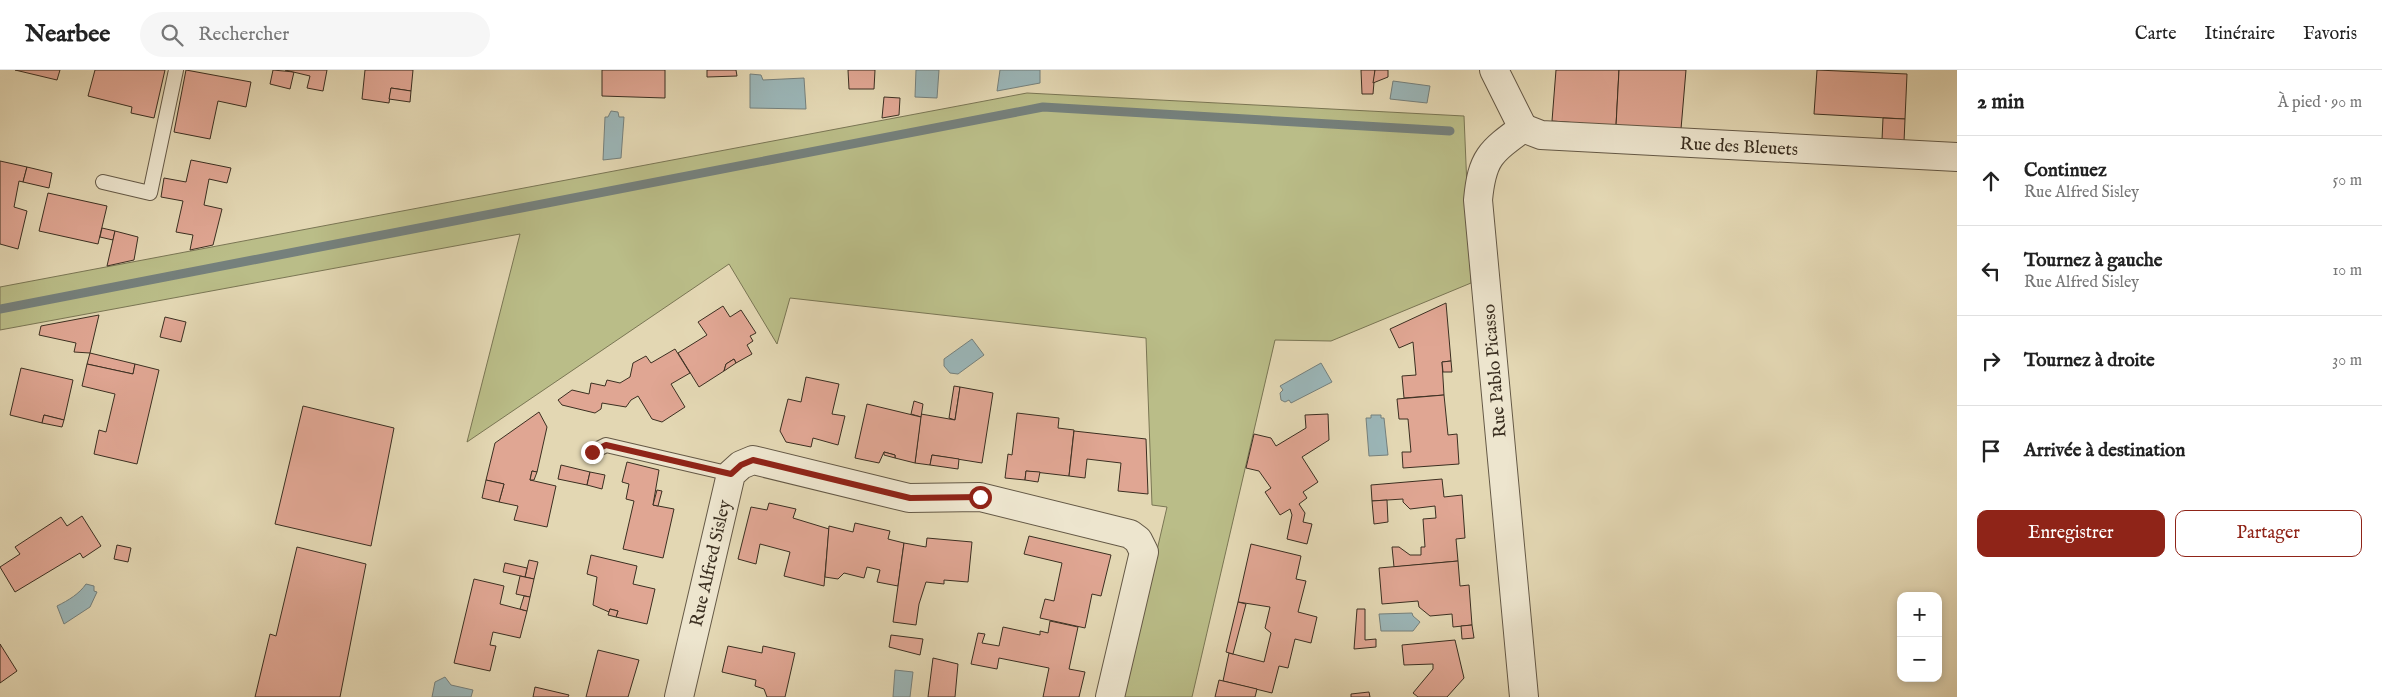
<!DOCTYPE html>
<html lang="fr">
<meta charset="utf-8">
<style>
:root{--surface:#fff;--page:#f6f6f6;--text:#222;--muted:#767676;--line:#e0e0e0;--accent:#8f2418}
body{margin:0;font-family:"IM FELL English",serif;background:var(--page);color:var(--text)}
.controls{position:absolute;right:15px;bottom:15px;display:grid;overflow:hidden;border-radius:10px;box-shadow:0 2px 8px #0003}
.controls button{width:45px;height:45px;display:grid;place-items:center;padding:0;border:0;border-bottom:1px solid var(--line);background:var(--surface);color:var(--text);font:25px sans-serif}
.stop{position:absolute;width:15px;height:15px;margin:-11px;border:4px solid #8f2418;border-radius:50%;background:#fff}
.stop.end{background:#8f2418;border-color:#fff;box-shadow:0 1px 5px #0008}
.list{margin:0;padding:0;list-style:none}
h2{display:flex;justify-content:space-between;align-items:center;height:65px;margin:0;padding:0 20px;font-size:21px}
h2 small{font-size:16px;font-weight:400;color:var(--muted)}
.list li{display:grid;grid-template-columns:32px 1fr auto;gap:15px;align-items:center;box-sizing:border-box;height:90px;padding:0 20px;border-top:1px solid var(--line)}
.list b{display:block;font-size:19px;white-space:nowrap}
.list p{margin:0;font-size:16px;white-space:nowrap;color:var(--muted)}
.list em{font-size:16px;font-style:normal;color:var(--muted)}
.actions{display:flex;gap:10px;padding:15px 20px}
.actions a{flex:1;padding:11px 0;border:1px solid var(--accent);border-radius:10px;text-align:center;font-size:18px;color:var(--accent)}
.actions .main{background:var(--accent);color:#fff}
.icon{flex:none;width:28px;height:28px;fill:none;stroke:currentColor;stroke-width:2;stroke-linecap:round;stroke-linejoin:round}
.map{position:relative;flex:none;width:1957px;height:627px;overflow:hidden}
header{display:flex;align-items:center;gap:30px;box-sizing:border-box;height:70px;padding:0 25px;background:var(--surface);border-bottom:1px solid var(--line)}
header strong{font-size:24px}
nav{display:flex;gap:28px;margin-inline-start:auto;font-size:18px}
.search{width:350px;height:45px;background:var(--page);display:flex;align-items:center;gap:12px;box-sizing:border-box;padding:0 18px;border-radius:28px;color:var(--muted);font-size:19px}
main{display:flex}
aside{flex:1;background:var(--surface)}
.map>svg:first-child{display:block}
.green{fill:#babd88;stroke:#7a7654}
.water{fill:#9bb6b8;stroke:#75807c}
.lines{fill:none;stroke-linecap:round;stroke-linejoin:round}
.stream{stroke:#75807c;stroke-width:9}
.building{fill:#e0a693;stroke:#3b2f21}
.service-casing{stroke:#655946;stroke-width:16}
.minor-casing{stroke:#655946;stroke-width:30}
.service{stroke:#ede5ce;stroke-width:14}
.minor{stroke:#ede5ce;stroke-width:28}
.route{stroke:#8f2418;stroke-width:6}
.labels{text-anchor:middle;stroke-width:4.5;stroke-linejoin:round;paint-order:stroke}
.street-label{font-size:18px;fill:#3b2f21;stroke:#ede5ce}
</style>
<header>
<strong>Nearbee</strong>
<div class="search"><svg class="icon" aria-label="search" viewBox="0 0 24 24"><circle cx="10" cy="10" r="6"/><path d="M15 15l6 6"/></svg>Rechercher</div>
<nav><a>Carte</a><a>Itinéraire</a><a>Favoris</a></nav>
</header>
<main>
<div class="map">
<svg width="1957" height="627" viewBox="0 0 1957 627">
<rect width="100%" height="100%" fill="#e3d7b3"/>
<filter id="stains"><feTurbulence type="fractalNoise" baseFrequency=".004" numOctaves="4"/><feColorMatrix values="0 0 0 0 .2 0 0 0 0 .09 0 0 0 0 .02 0 0 0 .5 -.17"/></filter>
<radialGradient id="worn" r=".72"><stop offset=".6" stop-color="#630" stop-opacity="0"/><stop offset="1" stop-color="#630" stop-opacity=".3"/></radialGradient>
<!-- green -->
<path class="green" d="M1027,23L1464,46L1471,213L1331,271L1275,270L1192,627H1123L1167,437L1152,435L1146,268L790,228L777,274L729,194L467,372L520,164L0,260V217Z"/>
<!-- water -->
<g class="water">
<path d="M916,0H939L937,28L915,27Z"/>
<path d="M1000,0H1040V13L997,21Z"/>
<path d="M750,4L761,5L763,10L804,8L806,39L750,38Z"/>
<path d="M1393,11L1430,16L1427,33L1390,29Z"/>
<path d="M611,41L618,42L619,47H624L621,88L603,90L605,47H608Z"/>
<path d="M972,269L984,285L958,304L950,303L944,296V289Z"/>
<path d="M1321,293L1332,312L1291,333L1289,330L1285,332L1281,330L1280,323L1283,320L1280,316Z"/>
<path d="M1371,345H1381V348H1384L1388,385L1369,386L1366,348H1371Z"/>
<path d="M86,514L94,516V521L97,522L90,537L64,554L57,536C69,530 79,524 86,514Z"/>
<path d="M1412,543L1413,546L1420,552L1413,561H1381L1379,544Z"/>
<path d="M895,600L913,602L910,627H893Z"/>
<path d="M445,607L451,615L473,620L471,627H432L435,612Z"/>
</g>
<g class="lines">
<!-- stream -->
<path class="stream" d="M0,239L1043,37L1450,61"/>
</g>
<!-- building -->
<g class="building">
<path d="M15,0H60L57,10Z"/>
<path d="M95,0H165L154,48L131,43L132,37L88,26Z"/>
<path d="M186,0L251,12L246,37L218,31L210,69L174,62Z"/>
<path d="M273,0L294,2L290,19L270,14Z"/>
<path d="M285,0H327L323,21L307,18L310,6Z"/>
<path d="M365,0H413L411,21L391,18L389,33L362,29Z"/>
<path d="M602,0H665V28L602,26Z"/>
<path d="M707,0H736L737,6L707,7Z"/>
<path d="M848,0H875L874,19H849Z"/>
<path d="M1361,0H1375L1373,24H1362Z"/>
<path d="M1375,0H1388V7L1373,13Z"/>
<path d="M1556,0H1619L1616,56L1552,51Z"/>
<path d="M1619,0H1686L1681,59L1616,56Z"/>
<path d="M1817,0L1907,4L1905,49L1814,44Z"/>
<path d="M391,18L411,21L410,32L389,29Z"/>
<path d="M884,27L900,28L899,45L882,48Z"/>
<path d="M1883,48L1905,49L1904,72L1882,70Z"/>
<path d="M191,90L231,98L227,113L209,109L204,135L222,139L213,175L190,180L193,165L176,162L183,131L161,127L164,108L186,112Z"/>
<path d="M0,91L27,97L23,112L19,111L14,137L27,141L18,179L0,174Z"/>
<path d="M27,97L52,103L49,118L23,112Z"/>
<path d="M48,123L107,136L98,174L39,161Z"/>
<path d="M102,158L115,161L113,170L100,167Z"/>
<path d="M115,161L138,167L134,190L107,196Z"/>
<path d="M1446,233L1451,291L1442,292L1444,325L1404,328L1402,306L1416,305L1413,272L1399,278L1390,259Z"/>
<path d="M723,236L730,247L741,240L756,263L750,266L753,271L747,275L752,284L736,293L734,289L726,294L724,301L699,317L678,283L707,265L698,252Z"/>
<path d="M99,245L90,283L74,282L76,273L39,265L41,256Z"/>
<path d="M165,247L186,252L181,272L160,267Z"/>
<path d="M675,279L690,303L671,314L685,337L662,352L652,349L638,326L631,330L626,337L602,333L601,339L595,343L562,335L558,330L572,320L589,324L591,313L605,316L607,310L620,313L630,307L633,293L646,286L651,293Z"/>
<path d="M90,283L135,294L133,304L87,294Z"/>
<path d="M734,289L736,293L724,301L726,294Z"/>
<path d="M1451,291L1452,302H1443L1442,292Z"/>
<path d="M87,294L133,304L135,294L159,300L137,394L94,384L99,360L106,362L115,324L82,316Z"/>
<path d="M21,298L73,310L64,350L44,345L42,353L10,345Z"/>
<path d="M806,307L839,314L832,344L845,346L838,375L813,368L811,377L786,372L780,361L788,329L801,332Z"/>
<path d="M954,316L960,317L955,350L949,348Z"/>
<path d="M960,317L993,323L982,393L932,385L930,395L915,393L921,344L955,350Z"/>
<path d="M1444,325L1448,365L1457,364L1459,394L1403,398L1402,382H1411L1408,349H1399L1397,329Z"/>
<path d="M914,331L923,334L921,347L911,344Z"/>
<path d="M867,334L921,347L915,393L895,388V385L884,382L879,393L855,388Z"/>
<path d="M303,336L394,358L371,476L275,454Z"/>
<path d="M539,342L547,357L537,402L532,401L530,410L556,416L547,457L514,450L518,436L499,432L504,414L486,410L495,373Z"/>
<path d="M1017,343L1059,348L1058,358L1074,360L1069,406L1026,401L1025,410L1005,408L1008,384L1012,385Z"/>
<path d="M1328,344L1329,370L1302,387L1318,412L1303,422L1307,428L1299,434L1305,443L1303,452L1312,454L1307,474L1287,469L1292,445L1290,439L1280,445L1265,422L1271,418L1259,401L1246,398L1254,364L1271,368L1276,376L1306,358L1305,345Z"/>
<path d="M44,345L64,350L62,357L42,353Z"/>
<path d="M1074,361L1146,369L1148,424L1118,421L1121,393L1087,389L1085,408L1069,406Z"/>
<path d="M884,382L895,385V388L884,385Z"/>
<path d="M932,385L959,389L958,399L930,395Z"/>
<path d="M627,392L659,400L653,435L674,439L663,488L623,479L634,431L626,429L629,414L622,412Z"/>
<path d="M561,395L590,402L587,415L558,409Z"/>
<path d="M532,401L537,402L534,410H530Z"/>
<path d="M1026,401L1040,402L1038,412L1025,410Z"/>
<path d="M590,402L605,405L602,419L587,415Z"/>
<path d="M1442,409L1444,427L1462,425L1465,468L1456,469L1458,491L1394,497L1392,477H1399L1410,485H1421V477H1425L1423,449L1436,448L1435,436L1410,439L1403,432V429L1372,431L1371,415Z"/>
<path d="M486,410L504,414L499,432L482,428Z"/>
<path d="M657,420L662,421L658,436L653,435Z"/>
<path d="M1387,430L1388,452L1374,454L1372,431Z"/>
<path d="M769,433L796,439L793,448L829,459L824,516L784,506L790,482L760,474L756,494L738,489L751,437L767,440Z"/>
<path d="M82,446L101,476L83,488L80,483L15,522L0,497L20,484L15,477L61,447L67,456Z"/>
<path d="M855,453L890,461L888,469L904,473L898,516L877,512L880,500L867,497L864,508L844,503L838,509L825,507L829,456L853,462Z"/>
<path d="M1029,466L1111,485L1101,526L1092,524L1085,558L1040,548L1045,529L1054,531L1062,493L1024,484Z"/>
<path d="M927,468L972,472L968,512L944,510V514L926,512L919,534L916,555L893,552L904,473L926,477Z"/>
<path d="M1251,474L1301,486L1296,509L1306,511L1298,542L1317,547L1311,573L1295,569L1288,598L1279,596L1272,623L1223,611L1229,583L1264,592L1271,563L1265,558L1270,537L1238,532Z"/>
<path d="M117,475L131,478L128,492L114,489Z"/>
<path d="M297,477L366,494L340,627H255L270,564L276,566Z"/>
<path d="M591,485L637,496L633,514L655,519L647,554L616,547L618,541L610,539L609,542L593,535L597,507L587,504Z"/>
<path d="M529,490L538,492L534,509L525,507Z"/>
<path d="M1458,491L1460,516L1469,515L1472,555L1453,557L1452,544L1430,546L1419,537L1418,531L1382,534L1379,498Z"/>
<path d="M505,493L527,498L525,507L503,502Z"/>
<path d="M520,506L534,509L530,527L516,524Z"/>
<path d="M474,509L504,516L500,534L527,541L520,568L493,562L490,575L496,576L490,601L454,593Z"/>
<path d="M524,526L530,527L527,541L520,539Z"/>
<path d="M1238,532L1246,534L1233,584L1226,582Z"/>
<path d="M610,539L618,541L616,547L608,545Z"/>
<path d="M1357,539H1365V570L1376,569V577L1354,579Z"/>
<path d="M1050,551L1078,557L1069,599L1085,602L1079,627H1043L1049,598L999,588L997,599L971,594L978,563L985,564L982,573L999,576L1003,557L1040,565V561L1048,563Z"/>
<path d="M1472,555L1474,568L1462,569L1461,556Z"/>
<path d="M891,565L923,569L920,585L889,577Z"/>
<path d="M1455,570L1464,608L1447,627H1418L1413,623L1433,599V594L1404,595L1402,575Z"/>
<path d="M0,574L17,601L0,613Z"/>
<path d="M728,576L762,583L763,576L795,583L785,627H767L764,619L755,616L756,610L722,602Z"/>
<path d="M598,580L639,590L628,627H586Z"/>
<path d="M933,588L958,594L955,627H928Z"/>
<path d="M1219,610L1257,619L1255,627H1215Z"/>
<path d="M535,617L569,625L568,627H533Z"/>
<path d="M1369,622L1370,627H1351V624Z"/>
</g>
<g class="lines">
<!-- service casing -->
<g class="service-casing">
<g id="service">
<path d="M103,112L150,123L176,0"/>
<path d="M592,382L606,375L731,404"/>
</g>
</g>
<!-- minor casing -->
<g class="minor-casing">
<g id="minor">
<path d="M1494,0L1523,58"/>
<path d="M1523,58C1490,82 1482,88 1478,130L1524,627"/>
<path d="M1523,58L1541,65L1957,87"/>
<path d="M679,627L731,404L741,395L753,390L909,428L980,427L1130,464L1138,470L1144,482L1110,627"/>
</g>
</g>
<!-- service -->
<use href="#service" class="service"/>
<!-- minor -->
<use href="#minor" class="minor"/>
</g>
<g class="lines">
<!-- route -->
<path class="route" d="M592,382L606,375L731,404L741,395L753,390L910,428L980,427"/>
</g>
<g class="labels">
<!-- street labels -->
<g class="street-label">
<text transform="translate(1739 76) rotate(3)" y="6">Rue des Bleuets</text>
<text transform="translate(1494 301) rotate(-95)" y="6">Rue Pablo Picasso</text>
<text transform="translate(710 493) rotate(-77)" y="6">Rue Alfred Sisley</text>
</g>
</g>
<rect width="100%" height="100%" filter="url(#stains)"/>
<rect width="100%" height="100%" fill="url(#worn)"/>
</svg>
<div class="controls">
<button>+</button>
<button>−</button>
</div>
<div class="stop" style="left:980px;top:427px"></div>
<div class="stop end" style="left:592px;top:382px"></div>
</div>
<aside>
<h2>2 min<small>À pied · 90 m</small></h2>
<ul class="list">
<li><svg class="icon" aria-label="ahead" viewBox="0 0 24 24"><path d="M12 20V5M6 11l6-6 6 6"/></svg><div><b>Continuez</b><p>Rue Alfred Sisley</p></div><em>50 m</em></li>
<li><svg class="icon" aria-label="left" viewBox="0 0 24 24"><path d="M17 20v-9H6M10 6l-5 5 5 5"/></svg><div><b>Tournez à gauche</b><p>Rue Alfred Sisley</p></div><em>10 m</em></li>
<li><svg class="icon" aria-label="right" viewBox="0 0 24 24"><path d="M7 20v-9h11M14 6l5 5-5 5"/></svg><div><b>Tournez à droite</b></div><em>30 m</em></li>
<li><svg class="icon" aria-label="arrive" viewBox="0 0 24 24"><path d="M6 21V4h12l-3 4 3 4H6"/></svg><div><b>Arrivée à destination</b></div></li>
</ul>
<div class="actions"><a class="main">Enregistrer</a><a>Partager</a></div>
</aside>
</main>
